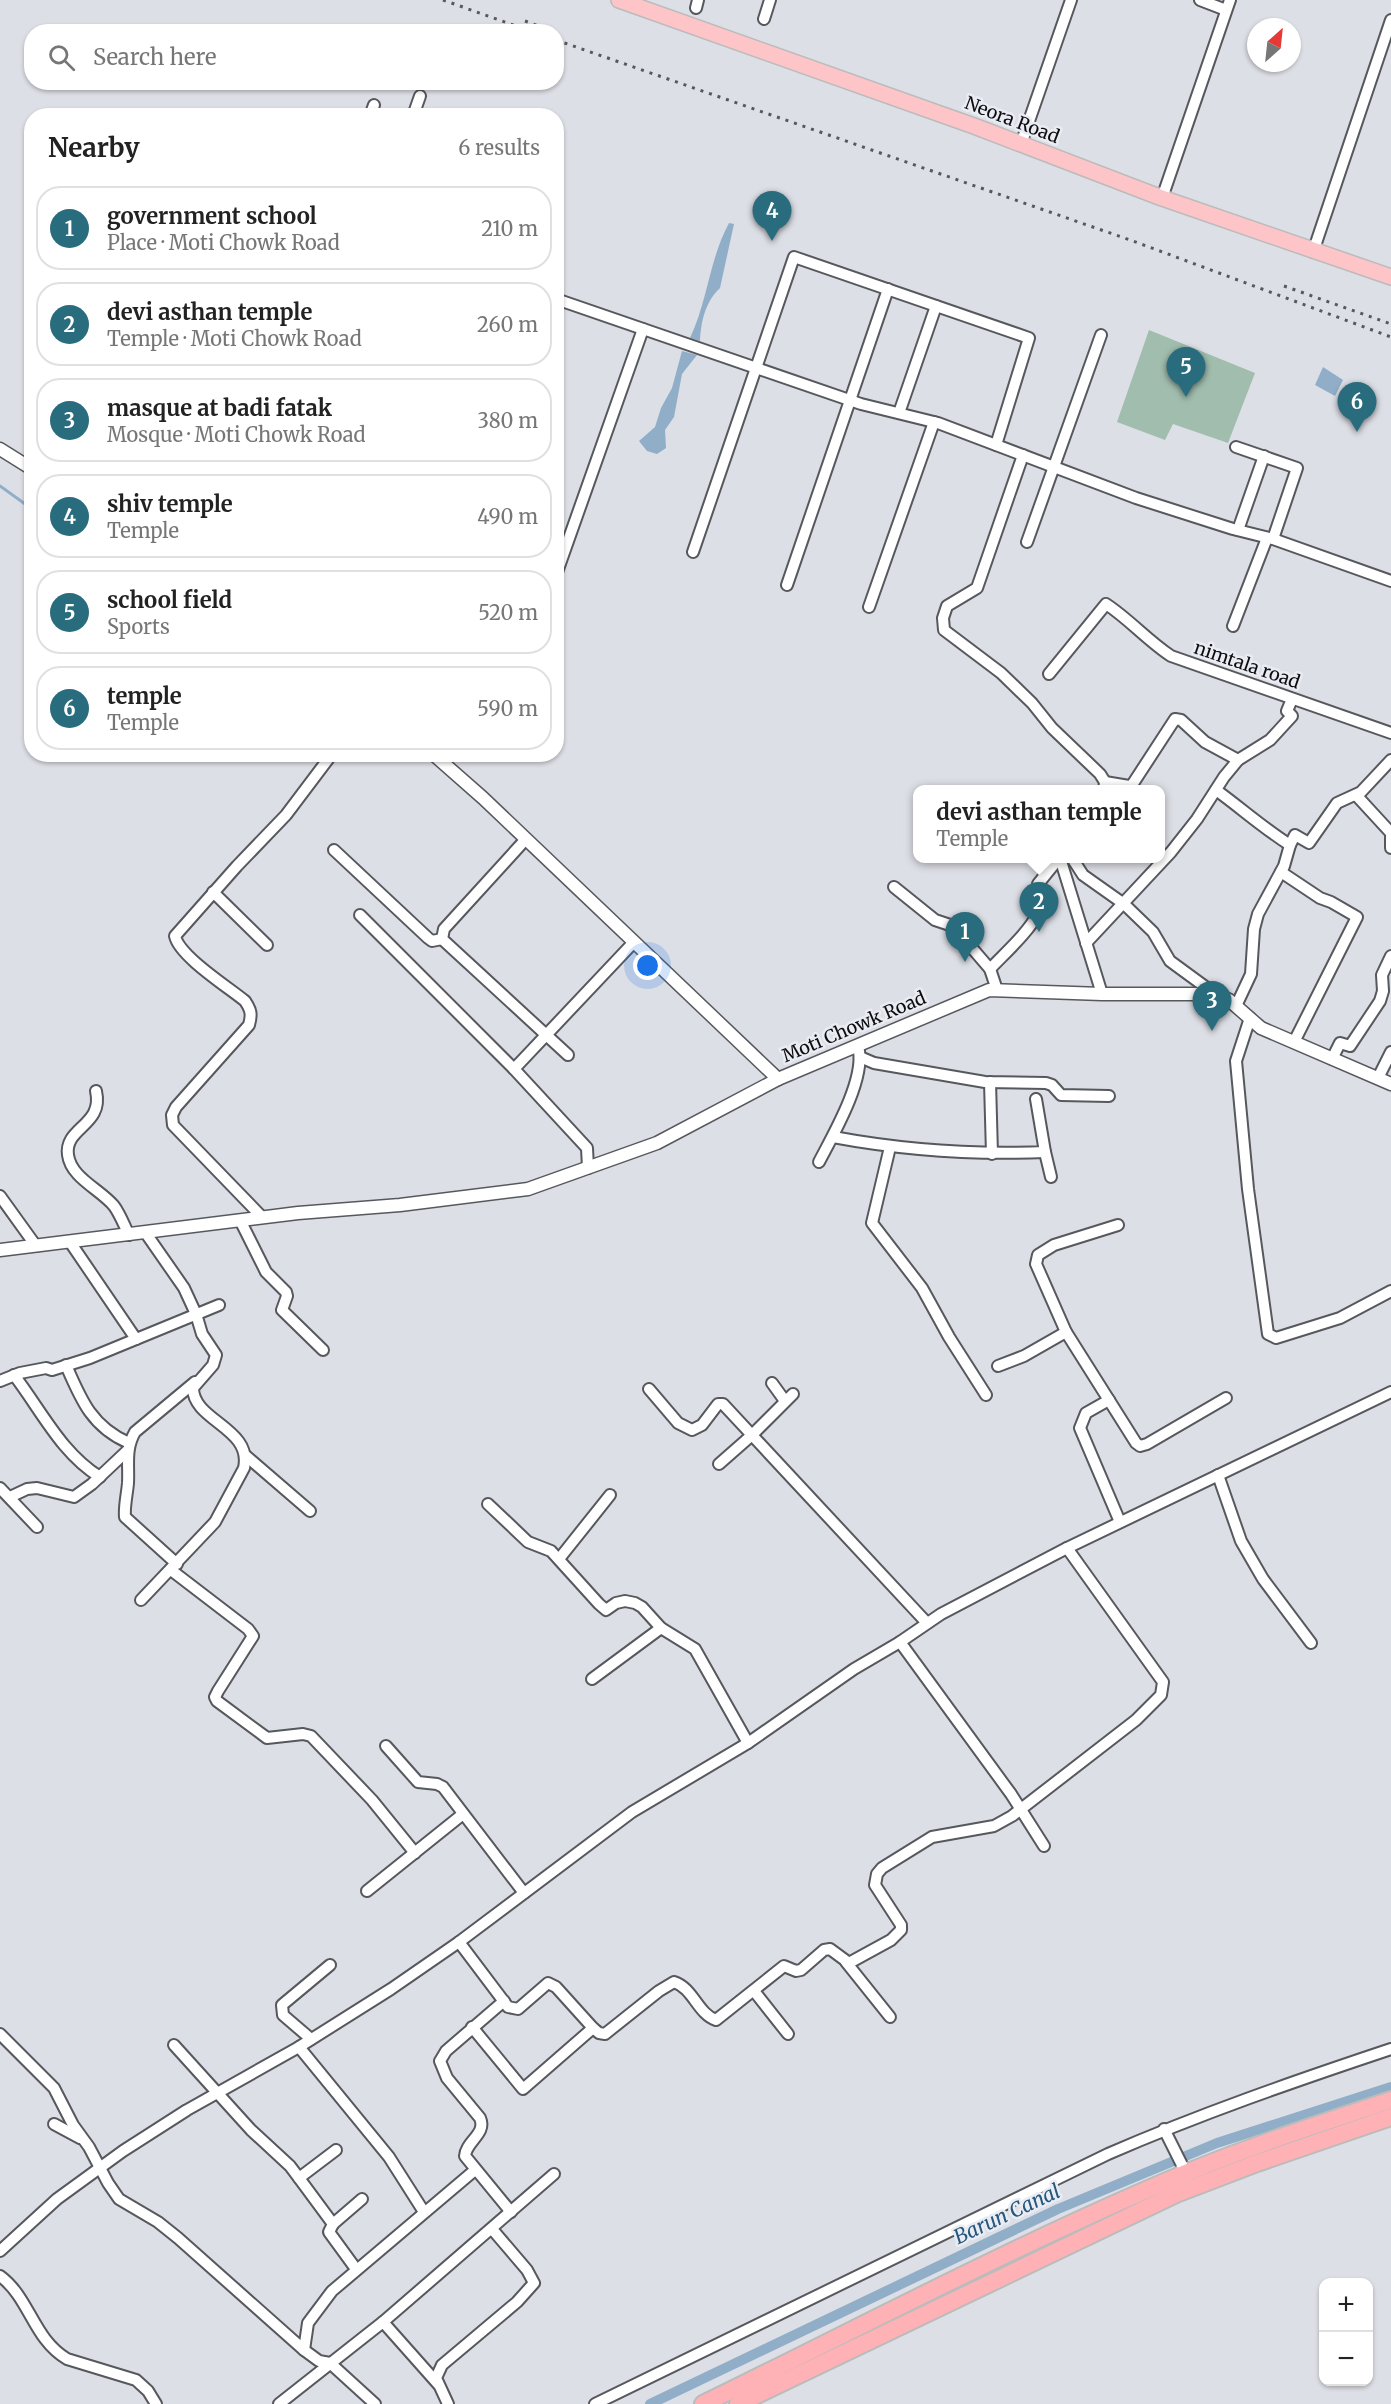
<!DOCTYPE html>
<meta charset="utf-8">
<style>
:root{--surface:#fff;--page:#f6f6f6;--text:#222;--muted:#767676;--line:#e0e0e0;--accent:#296c7d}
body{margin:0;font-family:Merriweather,serif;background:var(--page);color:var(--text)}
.controls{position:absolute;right:18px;bottom:18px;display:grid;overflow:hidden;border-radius:12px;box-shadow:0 2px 4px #0004}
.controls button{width:54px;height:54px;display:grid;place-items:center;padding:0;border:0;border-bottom:2px solid var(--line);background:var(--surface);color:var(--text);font:30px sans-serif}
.compass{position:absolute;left:1247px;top:18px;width:54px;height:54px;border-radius:50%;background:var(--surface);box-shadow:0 2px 4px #0004;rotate:27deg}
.you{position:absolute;left:648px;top:966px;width:21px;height:21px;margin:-15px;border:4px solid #fff;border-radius:50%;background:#1a73e8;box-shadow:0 0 0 9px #1a73e833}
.badge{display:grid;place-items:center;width:39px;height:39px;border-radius:50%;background:var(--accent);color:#fff;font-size:20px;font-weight:700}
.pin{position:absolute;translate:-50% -50px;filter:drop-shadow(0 2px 3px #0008)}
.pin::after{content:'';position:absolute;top:32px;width:21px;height:18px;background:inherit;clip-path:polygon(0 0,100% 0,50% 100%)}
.popup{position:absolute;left:913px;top:785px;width:252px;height:78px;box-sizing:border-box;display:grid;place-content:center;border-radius:12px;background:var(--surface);filter:drop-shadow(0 2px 4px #0005);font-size:20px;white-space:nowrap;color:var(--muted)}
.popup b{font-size:22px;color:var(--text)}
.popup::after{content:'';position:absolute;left:50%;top:100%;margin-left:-12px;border:12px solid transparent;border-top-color:var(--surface)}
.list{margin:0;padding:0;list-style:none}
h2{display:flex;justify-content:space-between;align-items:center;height:78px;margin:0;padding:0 24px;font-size:26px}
h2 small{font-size:20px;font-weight:400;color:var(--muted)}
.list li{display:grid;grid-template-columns:39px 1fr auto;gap:18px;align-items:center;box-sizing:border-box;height:84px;margin:0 12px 12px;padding:0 12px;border:2px solid var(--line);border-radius:24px}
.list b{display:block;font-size:22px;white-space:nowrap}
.list p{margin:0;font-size:20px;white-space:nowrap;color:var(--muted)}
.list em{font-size:20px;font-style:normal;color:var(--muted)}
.icon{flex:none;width:33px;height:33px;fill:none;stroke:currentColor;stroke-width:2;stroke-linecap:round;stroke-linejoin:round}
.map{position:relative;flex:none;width:1391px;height:2404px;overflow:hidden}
.search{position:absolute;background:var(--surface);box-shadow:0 2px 4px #0004;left:24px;top:24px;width:540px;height:66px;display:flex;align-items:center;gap:15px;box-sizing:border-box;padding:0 21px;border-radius:24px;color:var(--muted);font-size:22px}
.panel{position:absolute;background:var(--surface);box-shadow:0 2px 4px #0004;left:24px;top:108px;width:540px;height:654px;border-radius:24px}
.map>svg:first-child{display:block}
.green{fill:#a0bdae}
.water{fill:#90aec8}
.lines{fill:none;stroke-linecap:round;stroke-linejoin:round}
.stream{stroke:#90aec8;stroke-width:3}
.canal{stroke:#90aec8;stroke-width:10}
.minor-casing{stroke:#56585d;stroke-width:14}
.tertiary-casing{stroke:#56585d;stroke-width:15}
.primary-casing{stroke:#bbbbbc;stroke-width:18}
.trunk-casing{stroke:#bbbbbc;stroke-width:20}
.minor{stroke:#fff;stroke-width:10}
.tertiary{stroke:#fff;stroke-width:12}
.primary{stroke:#fec5c8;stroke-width:15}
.trunk{stroke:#feb2b6;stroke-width:16}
.rail{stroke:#57585c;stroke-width:3;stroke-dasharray:3 6;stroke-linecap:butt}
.labels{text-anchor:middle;stroke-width:5;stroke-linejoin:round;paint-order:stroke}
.street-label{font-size:18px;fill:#0d0d10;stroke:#eaecf3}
.water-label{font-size:20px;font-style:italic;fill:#26577c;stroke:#eaecf3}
</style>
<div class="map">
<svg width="1391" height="2404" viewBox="0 0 1391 2404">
<rect width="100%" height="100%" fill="#dddfe6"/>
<!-- green -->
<path class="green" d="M1149,330L1255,373L1228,443L1173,424L1165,440L1117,422Z"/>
<!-- water -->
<g class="water">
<path d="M729,223L734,224L720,288C705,302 701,322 700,341L690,338C708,300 709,260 729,223Z"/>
<path d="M682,351L697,355L682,374L674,417L665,430L666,448L657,454L647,451L639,441L655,427L661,408L672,388Z"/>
<path d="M1323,367L1343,380L1335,396L1315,385Z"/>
</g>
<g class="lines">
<!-- stream -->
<path class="stream" d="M0,486L32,509"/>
<!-- canal -->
<path class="canal" d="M650,2404L1058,2209L1217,2143L1391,2087"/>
<!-- minor casing -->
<g class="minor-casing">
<g id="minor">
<path d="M1200,0L1226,10"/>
<path d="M696,8L698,0"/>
<path d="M764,19L770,0"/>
<path d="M370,116L374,105"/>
<path d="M413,116L420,96"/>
<path d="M1021,144L1071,0"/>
<path d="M1162,198L1230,0"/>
<path d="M1313,252L1391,20"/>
<path d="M556,299L861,404L938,423L1136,498L1233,529L1273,539L1391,581"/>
<path d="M899,413L936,306"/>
<path d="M1236,447L1297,468L1273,539"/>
<path d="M1023,455L977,588L947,606L943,618L944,630L1001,673L1032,703L1052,728L1100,774L1105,782L1104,790"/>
<path d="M1238,530L1264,456"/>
<path d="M1027,542L1101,335"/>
<path d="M693,552L794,257L1029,338L996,445"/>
<path d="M556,575L643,329"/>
<path d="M787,585L888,289"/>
<path d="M869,607L934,422"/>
<path d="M1233,626L1267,538"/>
<path d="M1049,674L1106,604C1129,619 1148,641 1171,656L1391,733"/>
<path d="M1105,782L1129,786L1132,785L1175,719L1181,720L1205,742L1238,760"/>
<path d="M1216,790C1241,808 1263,828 1290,845"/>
<path d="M1356,795L1391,833"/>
<path d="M1391,837V848"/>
<path d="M526,839L444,929L442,939L568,1055"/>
<path d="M334,850L428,938L432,941L442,939"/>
<path d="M1060,858L1102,994"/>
<path d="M1072,858L1083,875L1124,904L1153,932L1170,961L1215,994"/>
<path d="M1281,872L1320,898L1331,902L1357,917L1294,1042"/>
<path d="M1038,884L1059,858"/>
<path d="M894,887L935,920L953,926L990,969L997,990"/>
<path d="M213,892L267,945"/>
<path d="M360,915L514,1069"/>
<path d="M1086,943L1171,852L1197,819L1224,777L1238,760L1270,740L1292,716L1287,711L1292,699"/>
<path d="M990,969C1005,953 1029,932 1038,913C1041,907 1040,900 1039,893"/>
<path d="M1236,1006L1251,974L1254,929L1258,914L1284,866L1290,845L1295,835L1309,843L1337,803L1361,792L1391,760"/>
<path d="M1250,1018L1236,1061L1248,1189L1268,1334L1276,1338L1340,1318L1391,1291"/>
<path d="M860,1057L874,1063L985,1082L1046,1083L1052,1085L1061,1095L1109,1096"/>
<path d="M1332,1059L1340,1043L1350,1046L1380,1001L1383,991L1382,975L1391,956"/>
<path d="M1378,1078L1391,1052"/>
<path d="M990,1082L992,1154"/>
<path d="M96,1091C104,1126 64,1127 68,1155C71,1178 100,1189 114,1206C120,1214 124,1225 129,1235"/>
<path d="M833,1137C903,1150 973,1155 1045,1152L1036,1099"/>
<path d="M890,1147L872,1223L922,1288L949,1337L986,1395"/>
<path d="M1045,1152L1051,1177"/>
<path d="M819,1162C833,1135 864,1082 859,1051"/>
<path d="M588,1168L587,1148L514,1069L634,942"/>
<path d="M0,1196L36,1246"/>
<path d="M262,1217L173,1125L172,1115L176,1107L249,1025C252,1014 251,1010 245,1001C228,987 179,956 175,936L237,866L286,815L332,754"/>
<path d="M240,1220L266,1272L286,1292L287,1296L282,1310L323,1350"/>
<path d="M70,1242L136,1339"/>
<path d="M1066,1332L1136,1443L1140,1446L1147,1444L1226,1398"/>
<path d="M66,1365C81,1400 92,1427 129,1443"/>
<path d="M998,1366L1024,1356L1066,1332L1036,1264L1038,1255L1054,1245L1118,1225"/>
<path d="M14,1375C41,1410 61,1453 100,1477"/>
<path d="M0,1381L20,1373L46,1368L52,1370L90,1358L219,1305"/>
<path d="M772,1383L785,1401"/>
<path d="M649,1389L678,1423L692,1430L702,1425L718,1404H723L927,1623"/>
<path d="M1109,1400L1086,1413L1080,1428L1120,1522"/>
<path d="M245,1455L310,1511"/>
<path d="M719,1464L752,1435L793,1394"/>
<path d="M1218,1475L1241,1541L1263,1579L1311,1643"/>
<path d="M0,1488L37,1527"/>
<path d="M10,1497L27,1489L37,1488L74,1497L92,1484L128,1450"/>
<path d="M488,1504L528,1542L551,1551L599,1604L606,1610L616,1603L625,1601L635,1603L642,1607L661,1628L695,1649L748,1743"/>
<path d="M559,1559L610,1495"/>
<path d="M177,1564L125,1517C124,1506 127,1495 128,1483C129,1465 125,1449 135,1432L195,1382"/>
<path d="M171,1570L248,1629L253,1636L218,1691L215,1697L217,1701L267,1738L303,1734L311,1736L372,1800L415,1853"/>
<path d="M141,1600L215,1522L244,1468C253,1428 193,1421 193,1388L213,1365L216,1355L202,1334L196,1314L184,1288L145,1232"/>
<path d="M900,1642L1011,1794L1044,1846"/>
<path d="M592,1679L661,1628"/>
<path d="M386,1746L418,1782L437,1784L443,1787L524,1893"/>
<path d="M367,1891L463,1814"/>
<path d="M459,1942L508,2007L518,2009L548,1983L556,1987L593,2028L599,2033L605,2034L659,1991L674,1982C693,1988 698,2014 716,2020L784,1966L796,1971L801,1970L824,1950L830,1949L849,1963L891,1940L901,1930V1925L875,1885L877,1874L882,1868L932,1837L994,1826L1012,1816L1136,1720L1161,1695L1163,1682L1067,1548"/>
<path d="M846,1962L890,2017"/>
<path d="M754,1991L788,2034"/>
<path d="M504,2001L446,2051L440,2061L447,2078L480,2118C487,2134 466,2141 465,2156L511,2212"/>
<path d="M472,2027L523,2089L593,2028"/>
<path d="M0,2034L54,2088L73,2125L89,2147L108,2183L119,2199L158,2222L178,2238L304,2350L319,2361L330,2363L375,2404"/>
<path d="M311,2039L283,2015L282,2005L330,1965"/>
<path d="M174,2045L251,2130L290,2166L299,2178"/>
<path d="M299,2047L389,2157L424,2212"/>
<path d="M54,2124L80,2138"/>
<path d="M1164,2129L1186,2173"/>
<path d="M336,2150L299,2178L333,2224L329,2232L356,2269"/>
<path d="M333,2224L362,2199"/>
<path d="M0,2251L57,2199L123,2151L187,2110L299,2047L391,1989L459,1942L632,1812L748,1743L854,1669L900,1642L941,1614L1067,1548L1391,1392"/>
<path d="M0,2276C30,2298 33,2339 67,2359L136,2380L148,2391L156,2404"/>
<path d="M383,2322L438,2384"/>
<path d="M304,2350L308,2323L332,2291L475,2170"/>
<path d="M279,2404L383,2322L554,2174"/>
<path d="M448,2404L436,2378L442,2365L517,2302L534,2283L527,2270L492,2229"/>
<path d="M595,2404L1108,2154C1200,2114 1295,2081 1391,2049"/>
</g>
</g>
<!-- tertiary casing -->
<g class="tertiary-casing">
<g id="tertiary">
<path d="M0,449L32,469"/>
<path d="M433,754L483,798L778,1079L989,990L1102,994H1215L1229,1000L1261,1028L1391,1084"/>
<path d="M0,1250L298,1213L400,1205L528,1189L657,1143L778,1079"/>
</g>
</g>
<!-- primary casing -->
<g class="primary-casing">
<path id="primary" d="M619,0L974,126L1162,198L1391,277"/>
</g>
<!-- trunk casing -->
<g class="trunk-casing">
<g id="trunk">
<path d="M703,2404C863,2326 1021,2242 1186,2173C1253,2145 1322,2123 1391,2100"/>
<path d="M738,2404L1176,2194L1257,2163L1391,2117"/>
</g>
</g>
<!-- minor -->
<use href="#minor" class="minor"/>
<!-- tertiary -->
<use href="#tertiary" class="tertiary"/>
<!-- primary -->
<use href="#primary" class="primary"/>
<!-- trunk -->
<use href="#trunk" class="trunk"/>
<!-- rail -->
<g class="rail">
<path d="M443,0L533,32"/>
<path d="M525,21L555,32"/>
<path d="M556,40L1133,241L1391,337"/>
<path d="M1284,286L1391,324"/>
</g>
</g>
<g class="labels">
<!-- street labels -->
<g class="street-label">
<text transform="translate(1012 120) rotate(21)" y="6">Neora Road</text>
<text transform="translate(1247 665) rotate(19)" y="6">nimtala road</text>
<text transform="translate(854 1027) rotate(-23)" y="6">Moti Chowk Road</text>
</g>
<!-- water labels -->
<g class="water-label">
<text transform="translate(1007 2214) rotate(-25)" y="7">Barun Canal</text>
</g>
</g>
</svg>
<div class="controls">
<button>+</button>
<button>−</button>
</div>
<svg class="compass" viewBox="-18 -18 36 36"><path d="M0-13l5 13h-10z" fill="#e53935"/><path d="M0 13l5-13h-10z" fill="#767676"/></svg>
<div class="you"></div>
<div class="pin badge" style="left:965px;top:962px">1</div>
<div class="pin badge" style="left:1039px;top:932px">2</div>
<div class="popup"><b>devi asthan temple</b>Temple</div>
<div class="pin badge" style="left:1212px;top:1031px">3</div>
<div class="pin badge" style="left:772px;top:241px">4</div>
<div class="pin badge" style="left:1186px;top:397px">5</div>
<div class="pin badge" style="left:1357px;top:432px">6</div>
<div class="search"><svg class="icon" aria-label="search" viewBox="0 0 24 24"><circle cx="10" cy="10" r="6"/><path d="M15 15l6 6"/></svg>Search here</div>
<section class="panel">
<h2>Nearby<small>6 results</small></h2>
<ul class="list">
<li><span class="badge">1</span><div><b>government school</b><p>Place · Moti Chowk Road</p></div><em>210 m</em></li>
<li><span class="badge">2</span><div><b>devi asthan temple</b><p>Temple · Moti Chowk Road</p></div><em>260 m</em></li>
<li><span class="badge">3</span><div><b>masque at badi fatak</b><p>Mosque · Moti Chowk Road</p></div><em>380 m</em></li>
<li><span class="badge">4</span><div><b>shiv temple</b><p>Temple</p></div><em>490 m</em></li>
<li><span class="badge">5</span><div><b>school field</b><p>Sports</p></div><em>520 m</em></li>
<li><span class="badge">6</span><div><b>temple</b><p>Temple</p></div><em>590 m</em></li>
</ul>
</section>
</div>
